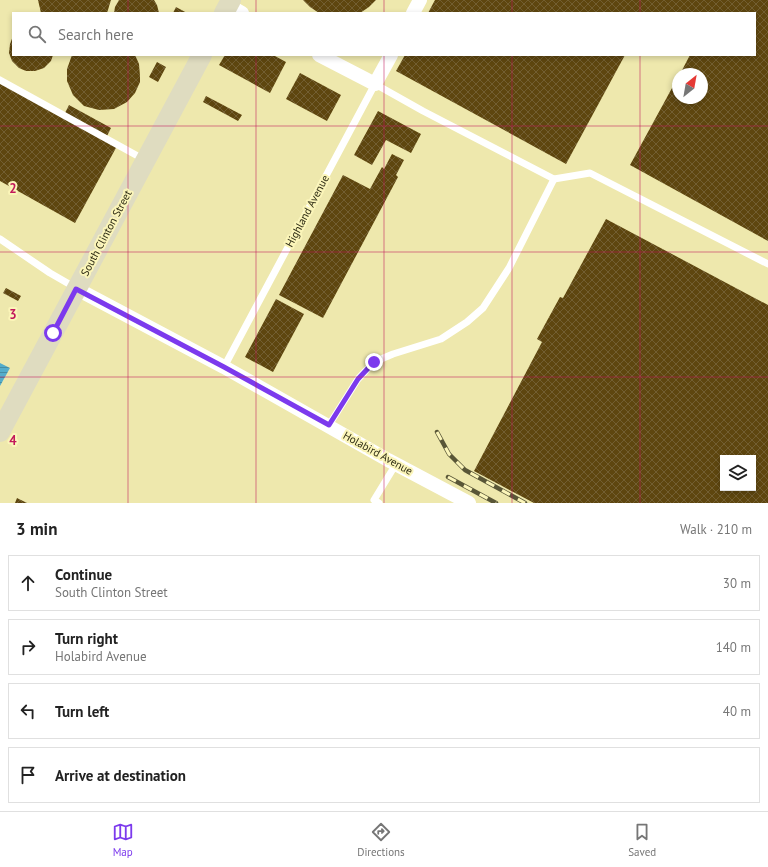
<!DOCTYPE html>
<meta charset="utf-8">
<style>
:root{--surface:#fff;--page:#f6f6f6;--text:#222;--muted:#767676;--line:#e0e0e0;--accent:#7c3aed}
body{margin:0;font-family:"PT Sans",sans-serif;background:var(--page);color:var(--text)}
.controls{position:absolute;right:12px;bottom:12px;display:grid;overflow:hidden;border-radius:0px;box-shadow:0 2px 6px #0003}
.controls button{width:36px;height:36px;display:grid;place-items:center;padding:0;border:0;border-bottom:1px solid var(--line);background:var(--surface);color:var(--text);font:20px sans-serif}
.compass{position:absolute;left:672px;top:68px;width:36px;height:36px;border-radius:50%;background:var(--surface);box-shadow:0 2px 6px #0003;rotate:31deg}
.stop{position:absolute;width:12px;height:12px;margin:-9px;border:3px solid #7c3aed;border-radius:50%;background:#fff}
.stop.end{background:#7c3aed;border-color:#fff;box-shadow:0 1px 4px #0008}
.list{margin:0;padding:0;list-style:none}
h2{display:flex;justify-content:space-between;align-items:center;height:52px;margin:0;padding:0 16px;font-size:17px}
h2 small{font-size:13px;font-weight:400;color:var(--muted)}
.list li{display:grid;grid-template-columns:26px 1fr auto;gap:12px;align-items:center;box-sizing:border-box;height:56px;margin:0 8px 8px;padding:0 8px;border:1px solid var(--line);border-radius:0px}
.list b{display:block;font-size:15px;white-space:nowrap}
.list p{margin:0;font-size:13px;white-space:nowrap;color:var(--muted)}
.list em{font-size:13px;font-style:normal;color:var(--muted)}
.icon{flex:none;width:22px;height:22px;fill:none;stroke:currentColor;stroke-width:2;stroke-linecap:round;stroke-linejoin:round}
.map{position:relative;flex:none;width:768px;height:503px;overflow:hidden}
.search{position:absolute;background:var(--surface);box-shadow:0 2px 6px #0003;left:12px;right:12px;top:12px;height:44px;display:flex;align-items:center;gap:10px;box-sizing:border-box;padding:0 14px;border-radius:0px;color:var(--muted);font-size:15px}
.sheet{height:308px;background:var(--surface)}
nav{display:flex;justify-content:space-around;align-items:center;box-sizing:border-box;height:56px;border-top:1px solid var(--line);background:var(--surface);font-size:11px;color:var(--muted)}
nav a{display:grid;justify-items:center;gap:2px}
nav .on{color:var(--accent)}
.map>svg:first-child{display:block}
.water{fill:url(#water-rules)}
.building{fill:url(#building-cross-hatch);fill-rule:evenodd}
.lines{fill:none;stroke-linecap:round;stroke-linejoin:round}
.lane{stroke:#fff;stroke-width:7}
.street{stroke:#fff;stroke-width:14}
.secondary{stroke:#dfdcc0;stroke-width:20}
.rail-casing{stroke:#595637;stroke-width:4.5}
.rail{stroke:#fbf5b9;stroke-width:3;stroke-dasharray:9;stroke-linecap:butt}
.route{stroke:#7c3aed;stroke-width:5}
.grid{fill:none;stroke:#c2185b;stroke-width:1;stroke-opacity:0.55}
.labels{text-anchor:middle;stroke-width:4;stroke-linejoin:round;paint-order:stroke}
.street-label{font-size:11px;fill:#2f2d15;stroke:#fbf5b9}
.grid-label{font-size:13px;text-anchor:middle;font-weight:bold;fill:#c2185b;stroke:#fbf5b9;stroke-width:4;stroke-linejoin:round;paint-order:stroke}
</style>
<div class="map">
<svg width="768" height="503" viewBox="0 0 768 503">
<defs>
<pattern id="water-rules" width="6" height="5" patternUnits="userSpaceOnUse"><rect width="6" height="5" fill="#54adcb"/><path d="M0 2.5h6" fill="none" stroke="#468da4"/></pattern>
<pattern id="building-cross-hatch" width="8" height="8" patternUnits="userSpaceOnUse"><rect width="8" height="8" fill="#5e460f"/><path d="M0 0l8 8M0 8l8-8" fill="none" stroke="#725e31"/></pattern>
</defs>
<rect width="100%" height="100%" fill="#eee8ad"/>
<!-- water -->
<path class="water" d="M0,363L10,368L0,386Z"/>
<!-- building -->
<g class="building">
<path d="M38,0H111L107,13H41Z"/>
<path d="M119,0H154L157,5L159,13H114L115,7Z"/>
<path d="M303,0H376L369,7L360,13H319L310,7Z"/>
<path d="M435,0H768V241L630,165L678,77V98H702V74H680L690,55H755V13H428Z"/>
<path d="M176,7L187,13H173Z"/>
<path d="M13,36V55H53L51,61L44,68L35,71H26L19,68L12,61L9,53L10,44Z"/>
<path d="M72,55H135L139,64L140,76V82L135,93L127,102L114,109L99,110L84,106L73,95L67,81V69Z"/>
<path d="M225,55H273L286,62L270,93L219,65Z"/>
<path d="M405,55H625L566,164L396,71Z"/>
<path d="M157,62L166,67L158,82L149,77Z"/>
<path d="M300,73L341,95L327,121L286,99Z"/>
<path d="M0,82L117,146L75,223L0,181Z"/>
<path d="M206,96L242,115L238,121L203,102Z"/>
<path d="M69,105L111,128L107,136L65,113Z"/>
<path d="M378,111L421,134L411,153L386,140L372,165L354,155Z"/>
<path d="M392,154L404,160L396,175L398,177L323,318L279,295L343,175L370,189L382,167L384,169Z"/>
<path d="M606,219L768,305V503H534L474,471L542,342L537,339L560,297L563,298ZM723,458H753V488H723Z"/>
<path d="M6,288L21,296L18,301L3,293Z"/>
<path d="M276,299L304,314L273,372L245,357Z"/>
<path d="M17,498L27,503H15Z"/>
</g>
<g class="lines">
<!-- lane -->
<g class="lane">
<path d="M0,80L145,160"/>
<path d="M554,179L590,173L768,264"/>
<path d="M0,239L50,273L76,288"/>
<path d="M224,367L375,84L423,111L554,179L509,268L483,308L467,322L441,339L393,354L374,362L358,379L329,425"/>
<path d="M379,503L374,500L396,464"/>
</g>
<!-- street -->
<g class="street">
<path d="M228,5L242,13"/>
<path d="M413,13L420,0"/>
<path d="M319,55L375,84L391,55"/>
<path d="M77,289L224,367L388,460L469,503"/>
</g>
<!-- secondary -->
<g class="secondary">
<path d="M224,13L231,0"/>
<path d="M0,432L202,55"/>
</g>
<!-- rail casing -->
<g class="rail-casing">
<g id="rail">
<path d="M437,432L449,454L465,470L525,503"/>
<path d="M448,477L496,503"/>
</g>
</g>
<!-- rail -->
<use href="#rail" class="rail"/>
</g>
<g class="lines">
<!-- route -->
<path class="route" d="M53,333L76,289L224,367L329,425L358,379L374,362"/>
</g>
<!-- grid -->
<path class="grid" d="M128,0V13M256,0V13M384,0V13M512,0V13M640,0V13M128,55V503M256,55V503M384,55V503M512,55V503M640,55V503M0,126H768M0,252H768M0,377H768"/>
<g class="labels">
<!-- street labels -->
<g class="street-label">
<text transform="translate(307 211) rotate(-62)" y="4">Highland Avenue</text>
<text transform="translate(106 233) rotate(-62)" y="4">South Clinton Street</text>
<text transform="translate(378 453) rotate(29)" y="4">Holabird Avenue</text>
</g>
</g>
<g class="grid-label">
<text x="13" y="193">2</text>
<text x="13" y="319">3</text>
<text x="13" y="445">4</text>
</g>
</svg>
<div class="controls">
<button><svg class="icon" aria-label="layers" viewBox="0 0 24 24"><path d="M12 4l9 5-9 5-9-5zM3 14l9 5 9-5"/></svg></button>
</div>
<svg class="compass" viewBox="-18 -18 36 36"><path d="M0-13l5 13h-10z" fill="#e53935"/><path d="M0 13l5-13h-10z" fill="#767676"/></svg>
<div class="stop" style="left:53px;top:333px"></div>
<div class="stop end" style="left:374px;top:362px"></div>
<div class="search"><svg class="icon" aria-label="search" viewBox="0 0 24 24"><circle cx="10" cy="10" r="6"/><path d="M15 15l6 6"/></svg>Search here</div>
</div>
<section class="sheet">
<h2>3 min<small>Walk · 210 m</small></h2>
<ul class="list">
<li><svg class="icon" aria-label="ahead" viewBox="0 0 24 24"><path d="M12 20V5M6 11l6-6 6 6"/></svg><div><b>Continue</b><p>South Clinton Street</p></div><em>30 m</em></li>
<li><svg class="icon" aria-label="right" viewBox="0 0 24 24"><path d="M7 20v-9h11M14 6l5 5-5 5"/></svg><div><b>Turn right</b><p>Holabird Avenue</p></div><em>140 m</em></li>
<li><svg class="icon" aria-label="left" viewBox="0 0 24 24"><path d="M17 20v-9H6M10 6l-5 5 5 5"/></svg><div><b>Turn left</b></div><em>40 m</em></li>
<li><svg class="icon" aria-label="arrive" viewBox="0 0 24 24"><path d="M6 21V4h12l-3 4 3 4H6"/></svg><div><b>Arrive at destination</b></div></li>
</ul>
</section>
<nav>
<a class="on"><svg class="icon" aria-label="map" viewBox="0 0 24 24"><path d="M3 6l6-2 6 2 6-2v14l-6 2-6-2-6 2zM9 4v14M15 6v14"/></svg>Map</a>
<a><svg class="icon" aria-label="directions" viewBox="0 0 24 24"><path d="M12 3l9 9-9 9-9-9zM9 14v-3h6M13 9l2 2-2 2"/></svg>Directions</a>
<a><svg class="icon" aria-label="saved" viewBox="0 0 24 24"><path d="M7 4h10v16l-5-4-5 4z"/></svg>Saved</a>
</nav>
